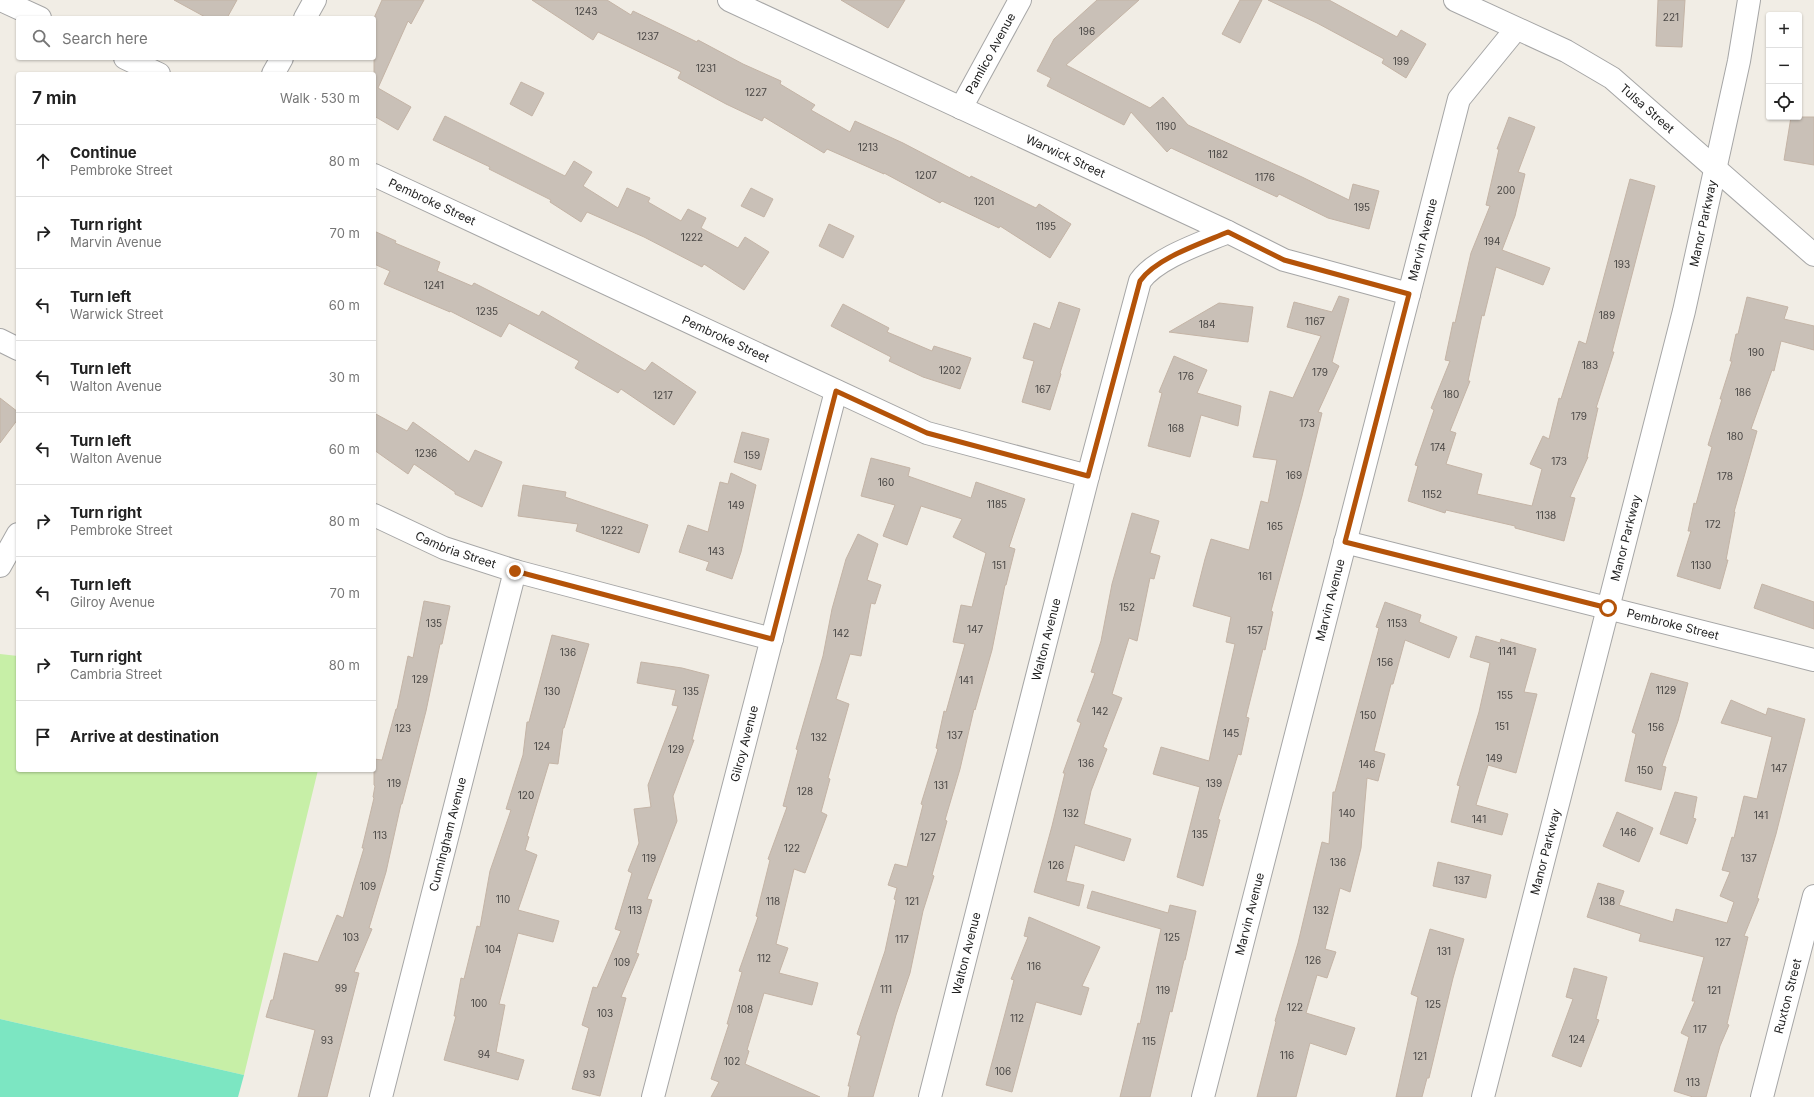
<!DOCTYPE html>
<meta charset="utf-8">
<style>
:root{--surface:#fff;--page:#f6f6f6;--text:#222;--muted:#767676;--line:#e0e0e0}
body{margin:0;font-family:Inter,sans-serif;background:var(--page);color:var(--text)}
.controls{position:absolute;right:12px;top:12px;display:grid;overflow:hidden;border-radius:4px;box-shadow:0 1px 3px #0004}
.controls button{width:36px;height:36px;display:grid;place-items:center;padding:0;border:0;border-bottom:1px solid var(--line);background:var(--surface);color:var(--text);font:20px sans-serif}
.stop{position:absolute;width:12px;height:12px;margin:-9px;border:3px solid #b45309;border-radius:50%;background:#fff}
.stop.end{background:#b45309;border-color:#fff;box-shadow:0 1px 4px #0008}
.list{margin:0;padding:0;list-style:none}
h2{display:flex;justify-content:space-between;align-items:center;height:52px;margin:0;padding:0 16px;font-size:17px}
h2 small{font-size:13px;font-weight:400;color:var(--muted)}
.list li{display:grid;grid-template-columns:26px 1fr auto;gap:12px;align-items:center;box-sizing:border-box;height:72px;padding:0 16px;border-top:1px solid var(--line)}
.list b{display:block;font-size:15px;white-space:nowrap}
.list p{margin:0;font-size:13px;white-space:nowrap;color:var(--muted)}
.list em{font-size:13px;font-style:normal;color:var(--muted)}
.icon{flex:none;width:22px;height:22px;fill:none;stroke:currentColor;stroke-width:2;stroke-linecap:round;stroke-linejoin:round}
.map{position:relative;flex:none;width:1814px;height:1097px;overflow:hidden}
.search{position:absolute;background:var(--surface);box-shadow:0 1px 3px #0004;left:16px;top:16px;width:360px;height:44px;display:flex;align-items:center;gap:10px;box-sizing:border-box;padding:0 14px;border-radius:4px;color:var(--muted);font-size:15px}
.panel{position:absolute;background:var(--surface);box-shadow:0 1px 3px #0004;left:16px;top:72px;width:360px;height:700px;border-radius:4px}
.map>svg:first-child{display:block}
.grass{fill:#c7efa7}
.pitch{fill:#7ce6c2}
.building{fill:#c9c0b7;stroke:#c4b4a6}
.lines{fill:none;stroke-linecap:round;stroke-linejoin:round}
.street-casing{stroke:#a6a6a6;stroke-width:24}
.street{stroke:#fff;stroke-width:22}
.route{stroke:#b45309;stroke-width:5}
.labels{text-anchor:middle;stroke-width:3.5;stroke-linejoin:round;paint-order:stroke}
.number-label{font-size:10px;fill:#4a4745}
.street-label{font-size:12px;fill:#1f1f1f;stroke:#fff}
</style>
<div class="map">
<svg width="1814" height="1097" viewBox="0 0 1814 1097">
<rect width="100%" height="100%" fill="#f1ede5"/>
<!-- grass -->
<path class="grass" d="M0,654L18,656V770H318L244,1075L0,1019Z"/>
<!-- pitch -->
<path class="pitch" d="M0,1019L244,1075L238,1097H0Z"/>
<!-- building -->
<g class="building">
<path d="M174,0H237L227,18H207Z"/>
<path d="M382,0H424L411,24L408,21L378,88L411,107L398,130L374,116V18Z"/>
<path d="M532,0H607L631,15L633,11L697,42L698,40L743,64L781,81L780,84L815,105L811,110L850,132L855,121L903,143L970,178L971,176L1036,208L1039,204L1071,224L1050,258L1000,226L999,228L942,201L940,203L884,173V174L827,149L824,153L764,117L762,121L726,104L678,78L681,72L598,32L593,40Z"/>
<path d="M841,0H905L888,28Z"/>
<path d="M1097,0H1139L1066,65L1150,108L1163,97L1188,125L1302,177L1349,200L1353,184L1379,191L1369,229L1328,218L1279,194L1277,197L1171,148L1167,152L1131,112L1124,125L1047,86L1051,78L1037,71L1054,39Z"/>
<path d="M1240,0H1262L1240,43L1222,34Z"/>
<path d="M1268,0H1329L1397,37L1401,30L1426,44L1406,78L1382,63L1384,59L1317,23Z"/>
<path d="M1658,0H1685L1682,47L1656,46Z"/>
<path d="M521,82L544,93L532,116L510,104Z"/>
<path d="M445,116L565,176L574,161L592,172L583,186L618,208L627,188L650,198L648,202L681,221L688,209L706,218L701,228L738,248L745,237L769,252L744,290L704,264L702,267L644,237L587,212L581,222L550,202L551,200L489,169L490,167L433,140Z"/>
<path d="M1509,117L1535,127L1518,172L1525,174L1515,216L1502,250L1550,268L1543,285L1496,267L1484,316L1482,315L1468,381H1470L1450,431L1456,433L1446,464L1482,474L1477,494L1532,506L1542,469L1530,464L1543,436L1549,439L1559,398L1561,399L1579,341L1586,344L1630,179L1655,186L1612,352H1614L1596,408H1598L1587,457H1588L1570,497L1575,498L1564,541L1515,528V526L1446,510L1445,513L1408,501L1418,466L1415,465L1434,410L1431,408L1450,361L1445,360L1453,322L1455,323L1471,253L1490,206L1486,205L1499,149H1497Z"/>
<path d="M1791,117H1814V165L1784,160Z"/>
<path d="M751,188L773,199L764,217L741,206Z"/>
<path d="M829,224L854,236L843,258L819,246Z"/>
<path d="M374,231L396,241L395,243L440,262L437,271L472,286L474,283L539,316L542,311L645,371L652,362L696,392L674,425L621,389L618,393L575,368L579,361L509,323L501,337L450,311V312L384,284L390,271L374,264Z"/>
<path d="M1339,296L1349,299L1332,362L1339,366L1318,412L1322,413L1302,496L1271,611L1273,612L1265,650L1263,649L1246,717L1249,718L1241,755L1238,754L1218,819L1220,820L1203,886L1177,877L1200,787L1153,774L1161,747L1209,761L1235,644L1226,642L1231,617L1193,606L1205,559L1211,539L1249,550L1261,501L1268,503L1277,460L1253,457L1270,391L1293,398L1321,336L1287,327L1294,302L1332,312Z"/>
<path d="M1747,297L1788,307L1784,319L1814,326V350L1781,341L1774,371L1772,370L1751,429L1757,431L1734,512H1735L1726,560H1728L1720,589L1677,576L1691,531H1688L1694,503L1696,504L1712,447L1708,445L1722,399H1720L1732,361H1730L1736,334H1738Z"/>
<path d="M1059,302L1080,309L1060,373L1061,374L1050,410L1022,402L1034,361L1023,358L1034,323L1050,329Z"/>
<path d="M1219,303L1253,307L1248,342L1169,332Z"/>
<path d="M843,304L889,328L887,332L932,351L934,346L971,358L960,389L923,377L889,361L891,357L831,326Z"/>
<path d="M1174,356L1207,370L1197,393L1241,406L1238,426L1201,415L1190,457L1148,446L1162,393L1159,392Z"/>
<path d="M0,398L18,412V419L0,443Z"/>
<path d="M374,413L407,431L413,422L469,462L475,450L502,462L482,507L455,494V492L414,464L408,474L374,450Z"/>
<path d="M742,432L769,439L761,470L734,462Z"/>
<path d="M871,458L910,468L908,476L971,498L976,482L1025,499L1009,547L1015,549L1006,585H1005L992,650L975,710L974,709L960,769L945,820L947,821L932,875L934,876L923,911L910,973L896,1015L873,1097H848L850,1086H848L861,1036L857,1034L885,951L896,900L894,899L897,888L888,885L895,864L907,867L923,805L921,804L938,749L936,748L944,711L946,712L965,644L953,642L961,605L972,607L986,553L953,537L962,519L921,506L907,545L883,536L895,505L861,496Z"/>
<path d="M731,473L756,485L741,552L732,579L706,570L709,562L679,552L688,525L708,532L720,482L728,484Z"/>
<path d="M523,485L566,492L565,497L648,525L639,553L576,531L578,524L518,516Z"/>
<path d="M1132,513L1159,521L1150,553L1160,556L1154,579L1150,578L1137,641L1129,638L1112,694L1122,698L1103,747L1107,749L1091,791L1084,824L1131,839L1124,861L1075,845L1066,881L1084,885L1079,906L1034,892L1052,826L1065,773H1063L1081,723L1077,721L1095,673L1091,672L1101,641L1112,584Z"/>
<path d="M858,534L878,544L867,580L881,585L875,604L871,603L861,656L850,654L836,699L849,704L828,778L830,779L821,812L827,815L805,873L794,869L776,944L788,948L779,973L818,983L812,1005L764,993L747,1050L749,1051L745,1064L820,1097H711L719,1082L711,1079L729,1024H727L742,972L739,971L758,917L756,916L770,860L768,859L787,807L783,806L798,750L796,749L823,656L832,609L846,559Z"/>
<path d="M1762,584L1814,602V629L1754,608Z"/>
<path d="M424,601L450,606L442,644H440L426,711L402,804H401L386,872L369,928L372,929L354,972L359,973L327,1097H298L315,1030L266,1017L271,1000H273L284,953L318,962L337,915L343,918L364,848H362L374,798L373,797L375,786L374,785V759L382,760L396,709H397L408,656L413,658Z"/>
<path d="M1385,602L1421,615L1419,622L1457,637L1449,658L1405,640L1393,684H1391L1374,751L1385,754L1378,781L1367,778L1361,848L1350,892L1340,888L1325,949L1336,952L1327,978L1317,975L1306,1013L1355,1028L1346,1055L1310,1043L1296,1097H1257L1276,1022L1275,1021L1298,943L1322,842L1329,844L1333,792H1335L1379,628L1376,627Z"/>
<path d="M552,635L589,644L564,728H563L558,764L549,763L527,836L529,837L525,850L537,855L518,910L559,921L553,942L518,933L499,1004L505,1005L496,1052L524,1060L518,1080L444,1060L456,1016H454L461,978L464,979L477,926L480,927L490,871L511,810L506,809L523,755L527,722H529Z"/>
<path d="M1476,636L1500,643L1501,639L1536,649L1524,692L1537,694L1516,773L1488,765L1476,805L1508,814L1502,835L1451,822L1460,786L1457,785L1479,712L1490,663L1470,657Z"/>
<path d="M641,662L682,668L709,675L692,740H694L673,796L677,821L647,899L652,900L636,953L639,954L621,997L626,998L600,1096L572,1089L589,1028L582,1025L593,987L597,988L621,931L615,929L632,873L628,871L639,843L634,809L651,807L648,785L678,706L672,705L676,690L637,683Z"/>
<path d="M1651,673L1688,683L1678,721L1662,766L1666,767L1661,790L1625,781L1636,734L1632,732Z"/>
<path d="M1731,700L1766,715L1768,708L1805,719L1776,834L1757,898L1759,899L1744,936L1748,937L1727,1024L1729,1025L1720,1046L1706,1097H1693L1674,1091L1689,1037L1681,1033L1695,1001H1692L1704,957L1639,941L1641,934L1587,917L1598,883L1624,891L1619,905L1673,922L1676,909L1727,923L1734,902L1720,896L1730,872L1722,870L1732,837L1734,838L1744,796L1757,799L1772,737L1721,723Z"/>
<path d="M1675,792L1697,797L1693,818L1696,819L1687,844L1660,834Z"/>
<path d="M1617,812L1653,828L1639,862L1603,846Z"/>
<path d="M1438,862L1491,875L1486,898L1433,886Z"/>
<path d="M1092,891L1168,913L1170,905L1196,911L1185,960H1184L1172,1012L1170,1011L1150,1097H1120L1138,1023L1140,1024L1161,929L1087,908Z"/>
<path d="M1029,917L1100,947L1082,986L1089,988L1081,1015L1036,1002L1012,1092L986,1085L1014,980L1011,979L1028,937L1024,936Z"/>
<path d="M1430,929L1464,939L1453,978L1429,1078H1427L1422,1097H1396L1418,997L1411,994Z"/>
<path d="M1574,968L1607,977L1596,1019L1599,1020L1581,1067L1552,1056L1573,999L1566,997Z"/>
</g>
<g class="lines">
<!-- street casing -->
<g class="street-casing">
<g id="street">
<path d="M1,0L40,18"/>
<path id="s1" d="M729,0L1228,232L1284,260L1409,294"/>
<path id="s2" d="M1455,0L1566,51L1612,78L1814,255"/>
<path d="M305,18L315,0"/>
<path d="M125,58L159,74"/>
<path d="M273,74L282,58"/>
<path id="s3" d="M961,108L1020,0"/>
<path id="s4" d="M374,175L927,433L1088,476"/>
<path d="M0,340L18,349"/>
<path id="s5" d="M374,515L444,548L515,571L772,639"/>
<path id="s6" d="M1345,542L1814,660"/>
<path d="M0,566L18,534"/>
<path id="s7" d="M381,1097L515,571"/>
<path id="s8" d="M653,1097L836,391"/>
<path id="s9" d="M930,1097L1088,476L1140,281C1156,258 1202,243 1228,232"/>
<path id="s10" d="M1203,1097L1459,99L1516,29"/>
<path id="s11" d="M1483,1097L1684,311L1739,61L1749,0"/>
<path id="s12" d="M1762,1097L1814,896"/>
</g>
</g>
<!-- street -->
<use href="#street" class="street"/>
</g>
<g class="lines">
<!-- route -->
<path class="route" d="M515,571L772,639L836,391L927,433L1088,476L1140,281C1156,258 1202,243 1228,232L1284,260L1409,294L1345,542L1608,608"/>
</g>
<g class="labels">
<!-- number labels -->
<g class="number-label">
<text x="586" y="15">1243</text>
<text x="1671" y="21">221</text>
<text x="1087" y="35">196</text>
<text x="648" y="40">1237</text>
<text x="1401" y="65">199</text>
<text x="706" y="72">1231</text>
<text x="756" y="96">1227</text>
<text x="1166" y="130">1190</text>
<text x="868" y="151">1213</text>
<text x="1218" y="158">1182</text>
<text x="926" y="179">1207</text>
<text x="1265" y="181">1176</text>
<text x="1506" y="194">200</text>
<text x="984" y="205">1201</text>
<text x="1362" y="211">195</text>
<text x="1046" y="230">1195</text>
<text x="692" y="241">1222</text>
<text x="1492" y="245">194</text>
<text x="1622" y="268">193</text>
<text x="434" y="289">1241</text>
<text x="487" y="315">1235</text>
<text x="1607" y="319">189</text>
<text x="1315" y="325">1167</text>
<text x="1207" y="328">184</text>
<text x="1756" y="356">190</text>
<text x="1590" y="369">183</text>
<text x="950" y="374">1202</text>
<text x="1320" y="376">179</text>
<text x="1186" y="380">176</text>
<text x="1043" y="393">167</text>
<text x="1743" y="396">186</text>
<text x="1451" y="398">180</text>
<text x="663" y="399">1217</text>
<text x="1579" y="420">179</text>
<text x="1307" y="427">173</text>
<text x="1176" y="432">168</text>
<text x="1735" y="440">180</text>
<text x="1438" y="451">174</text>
<text x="426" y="457">1236</text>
<text x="752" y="459">159</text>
<text x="1559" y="465">173</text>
<text x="1294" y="479">169</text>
<text x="1725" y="480">178</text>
<text x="886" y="486">160</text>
<text x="1432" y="498">1152</text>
<text x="997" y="508">1185</text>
<text x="736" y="509">149</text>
<text x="1546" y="519">1138</text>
<text x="1713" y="528">172</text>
<text x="1275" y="530">165</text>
<text x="612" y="534">1222</text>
<text x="716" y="555">143</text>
<text x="999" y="569">151</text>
<text x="1701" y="569">1130</text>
<text x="1265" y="580">161</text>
<text x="1127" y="611">152</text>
<text x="434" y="627">135</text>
<text x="1397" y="627">1153</text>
<text x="975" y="633">147</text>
<text x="1255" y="634">157</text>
<text x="841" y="637">142</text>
<text x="1507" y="655">1141</text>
<text x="568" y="656">136</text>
<text x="1385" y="666">156</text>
<text x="420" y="683">129</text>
<text x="966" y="684">141</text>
<text x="1666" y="694">1129</text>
<text x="552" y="695">130</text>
<text x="691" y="695">135</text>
<text x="1505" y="699">155</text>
<text x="1100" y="715">142</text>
<text x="1368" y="719">150</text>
<text x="1502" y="730">151</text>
<text x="1656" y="731">156</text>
<text x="403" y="732">123</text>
<text x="1231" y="737">145</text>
<text x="955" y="739">137</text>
<text x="819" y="741">132</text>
<text x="542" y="750">124</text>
<text x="676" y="753">129</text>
<text x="1494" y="762">149</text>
<text x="1086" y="767">136</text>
<text x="1367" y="768">146</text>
<text x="1779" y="772">147</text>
<text x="1645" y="774">150</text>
<text x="394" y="787">119</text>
<text x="1214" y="787">139</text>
<text x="941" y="789">131</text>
<text x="805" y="795">128</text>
<text x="526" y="799">120</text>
<text x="1071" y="817">132</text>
<text x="1347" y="817">140</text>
<text x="1761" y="819">141</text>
<text x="1479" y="823">141</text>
<text x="1628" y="836">146</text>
<text x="1200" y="838">135</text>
<text x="380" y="839">113</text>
<text x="928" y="841">127</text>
<text x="792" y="852">122</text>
<text x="649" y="862">119</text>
<text x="1749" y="862">137</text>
<text x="1338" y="866">136</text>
<text x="1056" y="869">126</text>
<text x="1462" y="884">137</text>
<text x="368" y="890">109</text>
<text x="503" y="903">110</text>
<text x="773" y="905">118</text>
<text x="912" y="905">121</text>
<text x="1607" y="905">138</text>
<text x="635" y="914">113</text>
<text x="1321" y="914">132</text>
<text x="351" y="941">103</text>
<text x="1172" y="941">125</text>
<text x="902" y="943">117</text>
<text x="1723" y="946">127</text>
<text x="493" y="953">104</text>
<text x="1444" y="955">131</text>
<text x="764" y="962">112</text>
<text x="1313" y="964">126</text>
<text x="622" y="966">109</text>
<text x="1034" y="970">116</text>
<text x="341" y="992">99</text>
<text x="886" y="993">111</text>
<text x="1163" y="994">119</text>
<text x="1714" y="994">121</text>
<text x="479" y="1007">100</text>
<text x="1433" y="1008">125</text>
<text x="1295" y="1011">122</text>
<text x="745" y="1013">108</text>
<text x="605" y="1017">103</text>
<text x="1017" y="1022">112</text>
<text x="1700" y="1033">117</text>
<text x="1577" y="1043">124</text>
<text x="327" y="1044">93</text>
<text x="1149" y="1045">115</text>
<text x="484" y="1058">94</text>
<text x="1287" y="1059">116</text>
<text x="1420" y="1060">121</text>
<text x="732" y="1065">102</text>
<text x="1003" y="1075">106</text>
<text x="589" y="1078">93</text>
<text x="1693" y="1086">113</text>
</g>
<!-- street labels -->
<g class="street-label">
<text dy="4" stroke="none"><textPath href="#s3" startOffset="62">Pamlico Avenue</textPath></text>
<text dy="4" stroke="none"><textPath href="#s2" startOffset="222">Tulsa Street</textPath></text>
<text dy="4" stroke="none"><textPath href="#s1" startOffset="371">Warwick Street</textPath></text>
<text dy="4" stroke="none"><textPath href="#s4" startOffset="64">Pembroke Street</textPath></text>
<text dy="4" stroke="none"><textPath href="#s11" startOffset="901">Manor Parkway</textPath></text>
<text dy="4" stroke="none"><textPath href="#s10" startOffset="885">Marvin Avenue</textPath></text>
<text dy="4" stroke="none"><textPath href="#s4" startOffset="388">Pembroke Street</textPath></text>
<text dy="4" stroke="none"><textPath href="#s11" startOffset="577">Manor Parkway</textPath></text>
<text dy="4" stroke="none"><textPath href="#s5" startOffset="89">Cambria Street</textPath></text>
<text dy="4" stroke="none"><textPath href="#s10" startOffset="513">Marvin Avenue</textPath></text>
<text dy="4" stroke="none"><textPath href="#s6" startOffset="338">Pembroke Street</textPath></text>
<text dy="4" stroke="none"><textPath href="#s9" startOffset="472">Walton Avenue</textPath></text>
<text dy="4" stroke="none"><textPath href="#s8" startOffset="365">Gilroy Avenue</textPath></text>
<text dy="4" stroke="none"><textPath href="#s7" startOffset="271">Cunningham Avenue</textPath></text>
<text dy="4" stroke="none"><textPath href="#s11" startOffset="253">Manor Parkway</textPath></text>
<text dy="4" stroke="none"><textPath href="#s10" startOffset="189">Marvin Avenue</textPath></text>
<text dy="4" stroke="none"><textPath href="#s9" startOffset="148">Walton Avenue</textPath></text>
<text dy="4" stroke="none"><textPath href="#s12" startOffset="104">Ruxton Street</textPath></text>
</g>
</g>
</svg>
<div class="controls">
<button>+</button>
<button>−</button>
<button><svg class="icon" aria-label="locate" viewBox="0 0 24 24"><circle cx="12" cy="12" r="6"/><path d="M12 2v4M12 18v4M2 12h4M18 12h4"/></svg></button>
</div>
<div class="stop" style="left:1608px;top:608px"></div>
<div class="stop end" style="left:515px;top:571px"></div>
<div class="search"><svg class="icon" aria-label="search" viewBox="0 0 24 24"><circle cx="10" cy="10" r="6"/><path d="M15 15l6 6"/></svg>Search here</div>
<section class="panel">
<h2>7 min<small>Walk · 530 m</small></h2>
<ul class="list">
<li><svg class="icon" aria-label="ahead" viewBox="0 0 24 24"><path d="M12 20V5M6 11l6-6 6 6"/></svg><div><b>Continue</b><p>Pembroke Street</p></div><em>80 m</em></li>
<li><svg class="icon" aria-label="right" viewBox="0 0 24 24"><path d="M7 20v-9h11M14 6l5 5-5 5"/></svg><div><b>Turn right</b><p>Marvin Avenue</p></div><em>70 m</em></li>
<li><svg class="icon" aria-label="left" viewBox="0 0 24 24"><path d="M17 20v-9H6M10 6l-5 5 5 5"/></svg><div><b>Turn left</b><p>Warwick Street</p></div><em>60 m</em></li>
<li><svg class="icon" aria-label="left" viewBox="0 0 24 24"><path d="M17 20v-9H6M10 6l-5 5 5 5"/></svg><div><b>Turn left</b><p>Walton Avenue</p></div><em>30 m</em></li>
<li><svg class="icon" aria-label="left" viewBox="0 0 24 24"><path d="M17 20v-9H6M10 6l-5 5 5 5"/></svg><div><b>Turn left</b><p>Walton Avenue</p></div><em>60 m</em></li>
<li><svg class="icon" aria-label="right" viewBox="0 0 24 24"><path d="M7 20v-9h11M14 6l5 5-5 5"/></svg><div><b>Turn right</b><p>Pembroke Street</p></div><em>80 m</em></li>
<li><svg class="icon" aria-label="left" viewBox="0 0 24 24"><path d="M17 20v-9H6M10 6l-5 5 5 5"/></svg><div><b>Turn left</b><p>Gilroy Avenue</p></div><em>70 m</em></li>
<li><svg class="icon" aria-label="right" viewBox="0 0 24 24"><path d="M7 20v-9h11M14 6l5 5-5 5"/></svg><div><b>Turn right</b><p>Cambria Street</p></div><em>80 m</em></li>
<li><svg class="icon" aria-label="arrive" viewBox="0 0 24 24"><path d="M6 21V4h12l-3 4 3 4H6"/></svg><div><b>Arrive at destination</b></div></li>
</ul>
</section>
</div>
